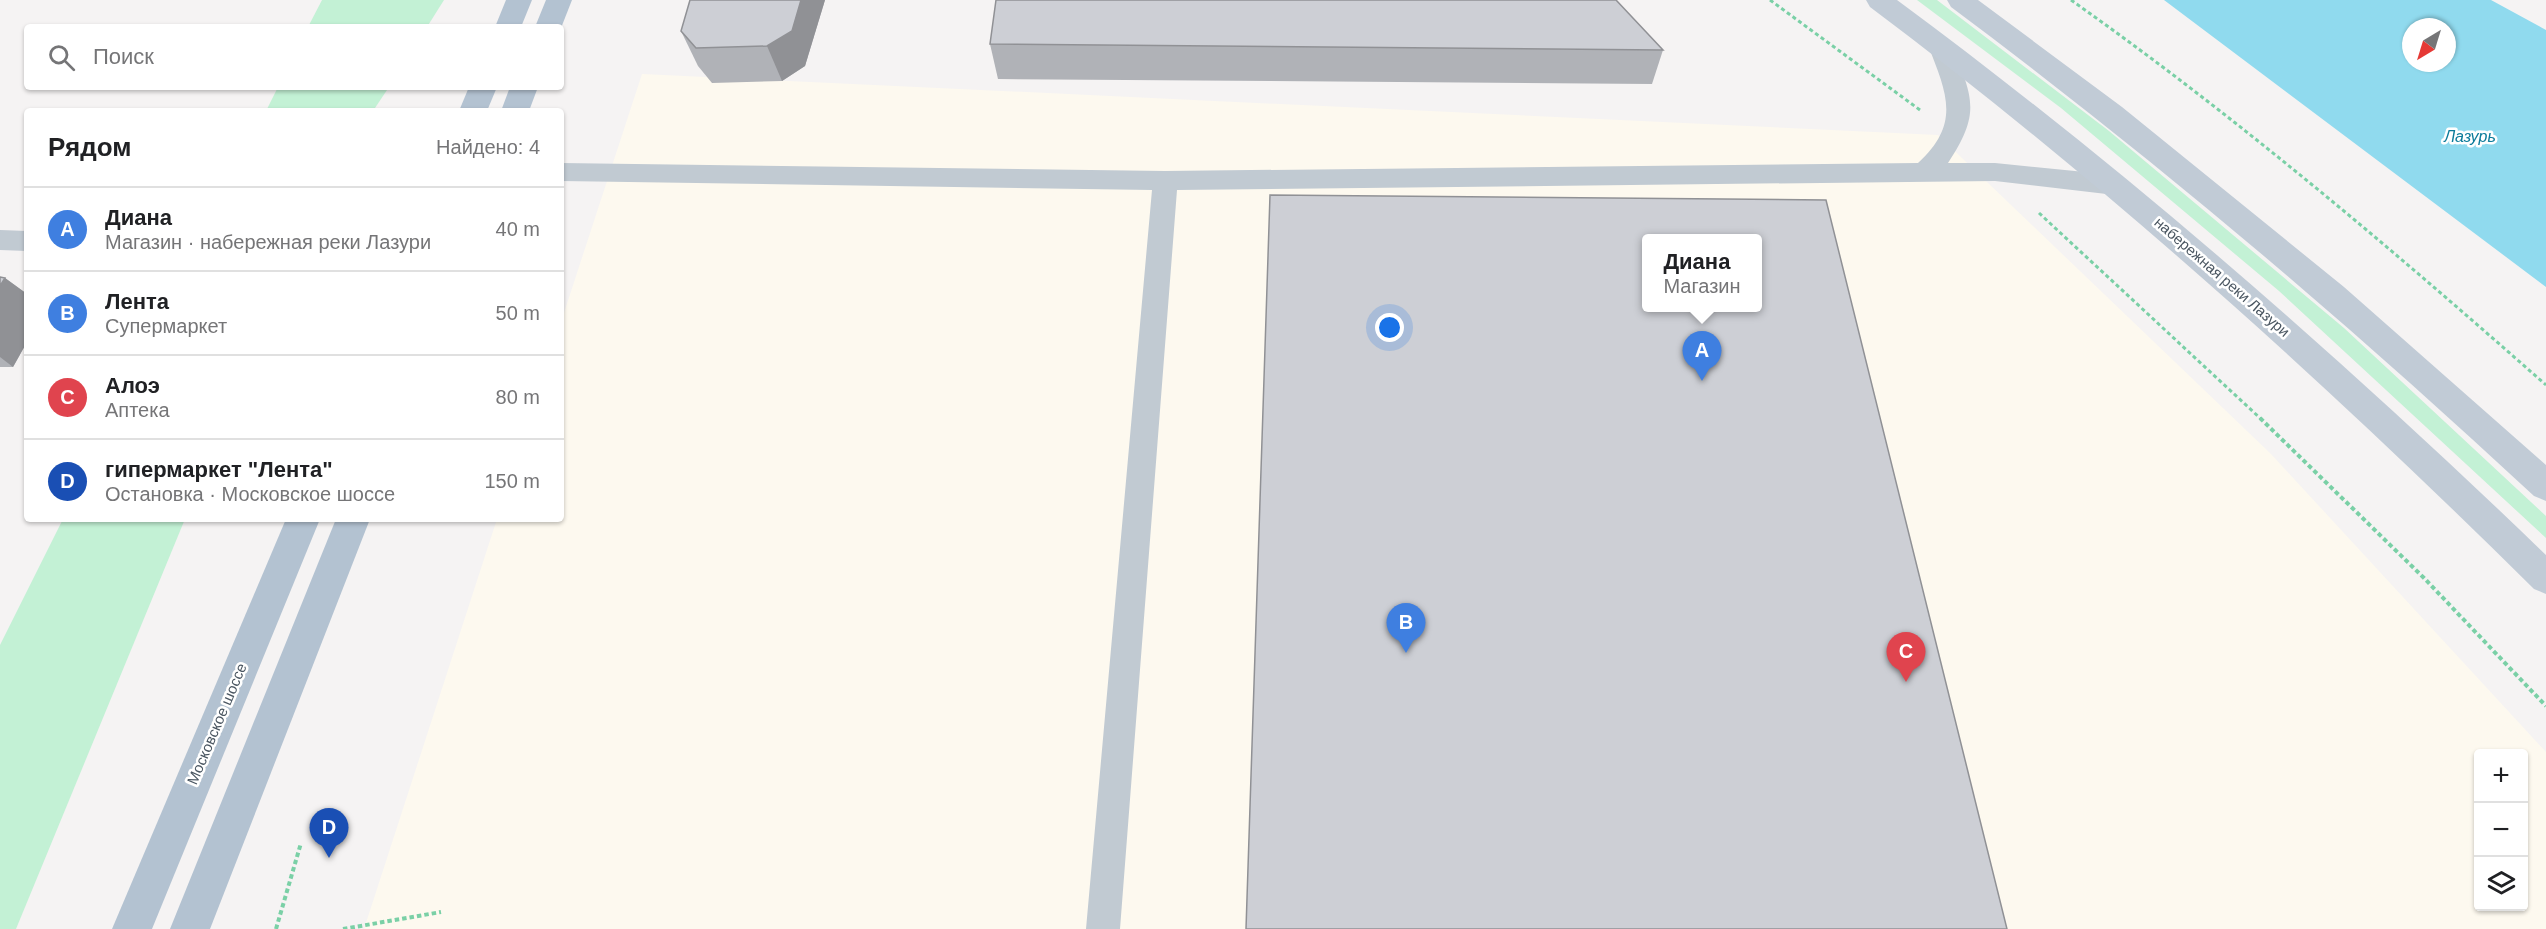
<!DOCTYPE html>
<html lang="ru">
<meta charset="utf-8">
<style>
:root{--surface:#fff;--page:#f6f6f6;--text:#202124;--muted:#757577;--line:#e0e0e0;--accent:#2563eb}
body{margin:0;font-family:Arial,sans-serif;background:var(--page);color:var(--text)}
.controls{position:absolute;right:18px;bottom:18px;display:grid;overflow:hidden;border-radius:6px;box-shadow:0 2px 4px #0004}
.controls button{width:54px;height:54px;display:grid;place-items:center;padding:0;border:0;border-bottom:2px solid var(--line);background:var(--surface);color:var(--text);font:30px sans-serif}
.compass{position:absolute;left:2402px;top:18px;width:54px;height:54px;border-radius:50%;background:var(--surface);box-shadow:0 2px 4px #0004;rotate:218deg}
.you{position:absolute;left:1390px;top:328px;width:21px;height:21px;margin:-15px;border:4px solid #fff;border-radius:50%;background:#1a73e8;box-shadow:0 0 0 9px #1a73e833}
.badge{display:grid;place-items:center;width:39px;height:39px;border-radius:50%;background:var(--accent);color:#fff;font-size:20px;font-weight:700}
.pin{position:absolute;translate:-50% -50px;filter:drop-shadow(0 2px 3px #0008)}
.pin::after{content:'';position:absolute;top:32px;width:21px;height:18px;background:inherit;clip-path:polygon(0 0,100% 0,50% 100%)}
.popup{position:absolute;left:1642px;top:234px;width:120px;height:78px;box-sizing:border-box;display:grid;place-content:center;border-radius:6px;background:var(--surface);filter:drop-shadow(0 2px 4px #0005);font-size:20px;white-space:nowrap;color:var(--muted)}
.popup b{font-size:22px;color:var(--text)}
.popup::after{content:'';position:absolute;left:50%;top:100%;margin-left:-12px;border:12px solid transparent;border-top-color:var(--surface)}
.list{margin:0;padding:0;list-style:none}
h2{display:flex;justify-content:space-between;align-items:center;height:78px;margin:0;padding:0 24px;font-size:26px}
h2 small{font-size:20px;font-weight:400;color:var(--muted)}
.list li{display:grid;grid-template-columns:39px 1fr auto;gap:18px;align-items:center;box-sizing:border-box;height:84px;padding:0 24px;border-top:2px solid var(--line)}
.list b{display:block;font-size:22px;white-space:nowrap}
.list p{margin:0;font-size:20px;white-space:nowrap;color:var(--muted)}
.list em{font-size:20px;font-style:normal;color:var(--muted)}
.icon{flex:none;width:33px;height:33px;fill:none;stroke:currentColor;stroke-width:2;stroke-linecap:round;stroke-linejoin:round}
.map{position:relative;flex:none;width:2546px;height:929px;overflow:hidden}
.search{position:absolute;background:var(--surface);box-shadow:0 2px 4px #0004;left:24px;top:24px;width:540px;height:66px;display:flex;align-items:center;gap:15px;box-sizing:border-box;padding:0 21px;border-radius:6px;color:var(--muted);font-size:22px}
.panel{position:absolute;background:var(--surface);box-shadow:0 2px 4px #0004;left:24px;top:108px;width:540px;height:414px;border-radius:6px}
.map>svg:first-child{display:block}
.commercial{fill:#fdf9ef;fill-rule:evenodd}
.green{fill:#c3f1d5}
.water{fill:#90daee;fill-rule:evenodd}
.lines{fill:none;stroke-linecap:round;stroke-linejoin:round}
.path-far1{stroke:#7ad0a6;stroke-width:3;stroke-dasharray:4 3;stroke-linecap:butt}
.path{stroke:#7ad0a6;stroke-width:4;stroke-dasharray:4.5 3;stroke-linecap:butt}
.lane{fill:#c1cad2;fill-rule:evenodd}
.secondary{fill:#c1cbd6;fill-rule:evenodd}
.primary{fill:#b3c2d1;fill-rule:evenodd}
.wall{fill:#b0b2b7}
.shaded-wall{fill:#909195}
.building{fill:#cdcfd5;stroke:#909195;stroke-width:1.5;fill-rule:evenodd}
.labels{text-anchor:middle;stroke-width:5;stroke-linejoin:round;paint-order:stroke}
.street-label{font-size:15px;fill:#4a5661;stroke:#fff}
.water-label{font-size:16px;font-style:italic;fill:#0c7c9b;stroke:#fff}
</style>
<div class="map">
<svg width="2546" height="929" viewBox="0 0 2546 929">
<rect width="100%" height="100%" fill="#f5f3f3"/>
<!-- commercial -->
<path class="commercial" d="M642,74L1938,135L2271,454L2546,752V929H364L497,519H561V322ZM1646,238H1758V308H1646ZM2478,754H2524V906H2478Z"/>
<!-- green -->
<g class="green">
<path d="M322,0H444L427,27H308Z"/>
<path d="M1917,0H1937L2109,131L2344,328L2546,516V538L2279,291L2061,108Z"/>
<path d="M278,87H389L373,111H266Z"/>
<path d="M63,519H185L16,929H0V645Z"/>
</g>
<!-- water -->
<path class="water" d="M2164,0H2491L2546,30V287ZM2411,27H2447V63H2411Z"/>
<g class="lines">
<!-- path-far1 -->
<g class="path-far1">
<path d="M1770,0L1920,110"/>
<path d="M2071,0C2238,118 2393,250 2546,385"/>
<path d="M2039,213L2261,419"/>
</g>
<!-- path -->
<g class="path">
<path d="M2260,418L2424,578L2546,706"/>
<path d="M276,929L301,843"/>
<path d="M343,929L441,912"/>
</g>
<!-- lane -->
<g class="lane">
<path d="M1940,37L1948,39L1952,45C1972,97 1982,112 1948,163H1995L2115,175L2124,178L2128,185L2124,192L2115,195L1995,181L1177,190L1120,929H1086L1152,190L561,181V163L1165,171L1918,163C1962,123 1946,92 1928,45L1932,39Z"/>
<path d="M0,230L27,231V251L0,250Z"/>
</g>
<!-- secondary -->
<g class="secondary">
<path d="M1866,0H1897C2127,170 2341,357 2546,555V594L2534,589C2323,380 2107,185 1870,7Z"/>
<path d="M1947,0H1978L2122,107L2344,287L2546,465V501L2534,496C2348,323 2155,159 1951,7Z"/>
</g>
<!-- primary -->
<g class="primary">
<path d="M506,0H532L521,27H495Z"/>
<path d="M546,0H572L561,28L535,27Z"/>
<path d="M469,87H497L487,111H459Z"/>
<path d="M510,87H538L529,111H501Z"/>
<path d="M286,519H320L152,929H112Z"/>
<path d="M336,519H370L210,929H170Z"/>
</g>
</g>
<!-- wall -->
<g class="wall">
<path d="M690,0H825L805,66L782,81L712,83L698,66L681,31Z"/>
<path d="M990,44L1663,50L1652,84L998,79Z"/>
<path d="M0,277L5,278L27,294V342L13,367H0Z"/>
</g>
<!-- shaded-wall -->
<g class="shaded-wall">
<path d="M801,0H825L805,66L782,81L767,46Z"/>
<path d="M5,278L27,294V342L13,367L0,357V286Z"/>
</g>
<!-- building -->
<g class="building">
<path d="M690,0H801L792,31L767,46L696,48L681,31Z"/>
<path d="M996,0H1616L1663,50L990,44Z"/>
<path d="M1270,195L1826,200L2007,929H1246ZM1647,238H1758V308H1647Z"/>
<path d="M0,277L5,278L0,286Z"/>
</g>
<g class="labels">
<!-- street labels -->
<g class="street-label">
<text transform="translate(2222 277) rotate(41)" y="5">набережная реки Лазури</text>
<text transform="translate(217 724) rotate(-67)" y="5">Московское шоссе</text>
</g>
<!-- water labels -->
<g class="water-label">
<text x="2470" y="142">Лазурь</text>
</g>
</g>
</svg>
<div class="controls">
<button>+</button>
<button>−</button>
<button><svg class="icon" aria-label="layers" viewBox="0 0 24 24"><path d="M12 4l9 5-9 5-9-5zM3 14l9 5 9-5"/></svg></button>
</div>
<svg class="compass" viewBox="-18 -18 36 36"><path d="M0-13l5 13h-10z" fill="#e53935"/><path d="M0 13l5-13h-10z" fill="#757577"/></svg>
<div class="you"></div>
<div class="pin badge" style="left:1702px;top:381px;background:#3f7fe0">A</div>
<div class="popup"><b>Диана</b>Магазин</div>
<div class="pin badge" style="left:1406px;top:653px;background:#3f7fe0">B</div>
<div class="pin badge" style="left:1906px;top:682px;background:#e0444e">C</div>
<div class="pin badge" style="left:329px;top:858px;background:#1a4fb4">D</div>
<div class="search"><svg class="icon" aria-label="search" viewBox="0 0 24 24"><circle cx="10" cy="10" r="6"/><path d="M15 15l6 6"/></svg>Поиск</div>
<section class="panel">
<h2>Рядом<small>Найдено: 4</small></h2>
<ul class="list">
<li><span class="badge" style="background:#3f7fe0">A</span><div><b>Диана</b><p>Магазин · набережная реки Лазури</p></div><em>40 m</em></li>
<li><span class="badge" style="background:#3f7fe0">B</span><div><b>Лента</b><p>Супермаркет</p></div><em>50 m</em></li>
<li><span class="badge" style="background:#e0444e">C</span><div><b>Алоэ</b><p>Аптека</p></div><em>80 m</em></li>
<li><span class="badge" style="background:#1a4fb4">D</span><div><b>гипермаркет &quot;Лента&quot;</b><p>Остановка · Московское шоссе</p></div><em>150 m</em></li>
</ul>
</section>
</div>
